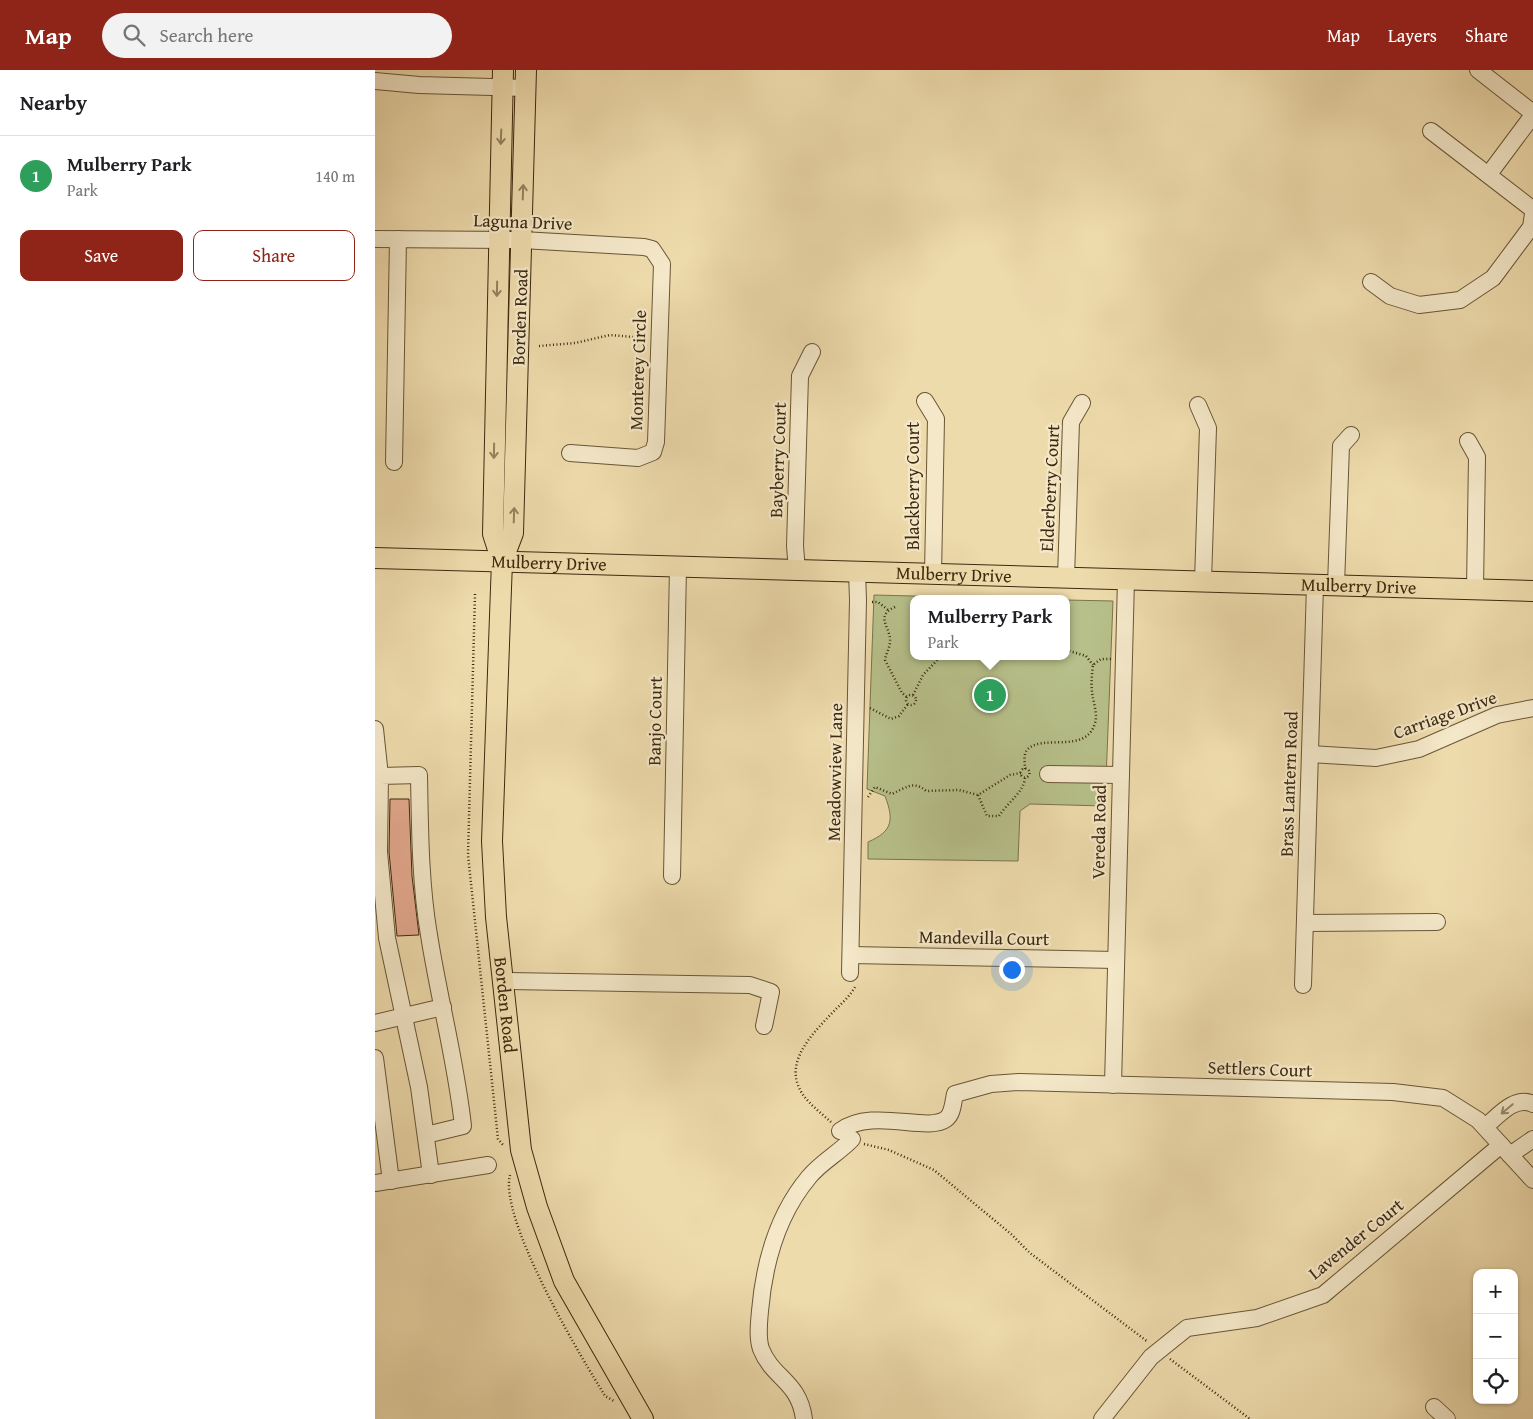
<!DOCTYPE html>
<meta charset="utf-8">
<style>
:root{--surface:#fff;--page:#f2f2f2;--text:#202124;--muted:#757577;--line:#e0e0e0;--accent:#8f2418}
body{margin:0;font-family:"Gentium Book Plus",serif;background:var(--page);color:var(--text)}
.controls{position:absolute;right:15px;bottom:15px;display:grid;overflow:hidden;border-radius:10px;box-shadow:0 1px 4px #0004}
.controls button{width:45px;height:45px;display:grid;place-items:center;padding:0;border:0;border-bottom:1px solid var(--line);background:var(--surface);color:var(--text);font:25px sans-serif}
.you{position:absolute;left:636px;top:899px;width:18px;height:18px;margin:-12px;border:4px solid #fff;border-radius:50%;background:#1a73e8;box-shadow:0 0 0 8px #1a73e833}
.badge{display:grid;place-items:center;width:32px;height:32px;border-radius:50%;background:var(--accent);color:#fff;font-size:16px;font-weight:700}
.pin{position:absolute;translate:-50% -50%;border:2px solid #fff;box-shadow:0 1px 5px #0006}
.popup{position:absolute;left:535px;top:525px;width:160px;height:65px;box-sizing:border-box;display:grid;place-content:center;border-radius:10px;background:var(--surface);filter:drop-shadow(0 1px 4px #0005);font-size:16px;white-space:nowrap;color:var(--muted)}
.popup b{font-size:19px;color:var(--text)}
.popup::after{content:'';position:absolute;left:50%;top:100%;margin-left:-10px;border:10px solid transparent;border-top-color:var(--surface)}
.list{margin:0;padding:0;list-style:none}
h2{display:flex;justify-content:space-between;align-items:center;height:65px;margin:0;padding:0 20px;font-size:21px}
h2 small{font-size:16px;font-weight:400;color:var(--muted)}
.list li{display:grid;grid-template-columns:32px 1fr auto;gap:15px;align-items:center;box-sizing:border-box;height:80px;padding:0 20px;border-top:1px solid var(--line)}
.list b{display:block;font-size:19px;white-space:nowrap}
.list p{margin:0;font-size:16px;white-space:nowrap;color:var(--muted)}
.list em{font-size:16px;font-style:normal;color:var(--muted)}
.actions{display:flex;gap:10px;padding:15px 20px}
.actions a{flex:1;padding:11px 0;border:1px solid var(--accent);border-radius:10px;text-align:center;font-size:18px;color:var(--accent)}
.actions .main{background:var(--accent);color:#fff}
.icon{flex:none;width:28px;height:28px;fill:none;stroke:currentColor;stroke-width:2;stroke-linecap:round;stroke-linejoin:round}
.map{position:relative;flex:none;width:1158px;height:1349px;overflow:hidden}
header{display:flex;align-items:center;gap:30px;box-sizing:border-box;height:70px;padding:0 25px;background:var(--accent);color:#fff}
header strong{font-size:24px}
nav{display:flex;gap:28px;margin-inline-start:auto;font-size:18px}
.search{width:350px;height:45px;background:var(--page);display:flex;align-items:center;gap:12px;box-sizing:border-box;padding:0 18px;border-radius:28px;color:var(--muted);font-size:19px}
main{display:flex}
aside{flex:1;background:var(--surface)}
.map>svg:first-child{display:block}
.green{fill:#b7c08a;stroke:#7a744c}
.building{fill:#e4a98f;stroke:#3d290f}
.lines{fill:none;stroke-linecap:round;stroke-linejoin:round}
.minor-casing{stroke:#695636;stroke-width:18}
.major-casing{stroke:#3d290f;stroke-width:22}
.path{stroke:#3d290f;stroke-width:2.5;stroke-dasharray:1 2.5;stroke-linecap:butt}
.minor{stroke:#f4e8c9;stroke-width:16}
.major{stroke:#eedbac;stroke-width:20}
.oneway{stroke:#96825e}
.oneway2{stroke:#98886c}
.labels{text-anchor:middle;stroke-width:4.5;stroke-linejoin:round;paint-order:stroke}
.street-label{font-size:18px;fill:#3d290f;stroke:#f4e8c9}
</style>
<header>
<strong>Map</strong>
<div class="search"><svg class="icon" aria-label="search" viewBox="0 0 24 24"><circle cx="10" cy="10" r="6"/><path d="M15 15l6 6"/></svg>Search here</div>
<nav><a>Map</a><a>Layers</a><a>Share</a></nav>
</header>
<main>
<aside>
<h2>Nearby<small></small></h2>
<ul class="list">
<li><span class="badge" style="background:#2e9e5b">1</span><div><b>Mulberry Park</b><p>Park</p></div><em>140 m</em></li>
</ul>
<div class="actions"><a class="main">Save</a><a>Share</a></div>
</aside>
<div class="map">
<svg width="1158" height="1349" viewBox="0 0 1158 1349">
<rect width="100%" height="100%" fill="#eedbac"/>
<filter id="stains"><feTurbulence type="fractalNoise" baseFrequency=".004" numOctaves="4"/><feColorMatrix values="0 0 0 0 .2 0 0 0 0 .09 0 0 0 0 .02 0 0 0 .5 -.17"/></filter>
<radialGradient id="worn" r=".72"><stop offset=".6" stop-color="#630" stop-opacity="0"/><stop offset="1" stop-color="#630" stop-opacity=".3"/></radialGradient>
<!-- green -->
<path class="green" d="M499,525L652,529H539V586H691V530L738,531L730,736L655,734L645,741L643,791L493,789V772C518,761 519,750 510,726L492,719Z"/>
<!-- building -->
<path class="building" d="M15,729H34L37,806L44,865L22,866L14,782Z"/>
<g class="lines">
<!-- minor casing -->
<g class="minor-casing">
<g id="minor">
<path d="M1103,0L1158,43"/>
<path d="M0,11L44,15L151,18"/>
<path d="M1056,61L1156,138L1158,142"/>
<path d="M1114,104L1158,45"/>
<path d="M0,169L147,170L269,177L277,179L287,194L281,372L278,382L263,388L195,383"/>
<path d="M996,212L1015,226L1044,235L1085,230L1118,208L1156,157L1158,144"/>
<path d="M550,331L561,349L558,504"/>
<path d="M823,335L833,358L828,511"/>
<path d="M1093,371L1102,387L1100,519"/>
<path d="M19,392L23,169"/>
<path d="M422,501L420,476L425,306L437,282"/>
<path d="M691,508L696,352L707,333"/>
<path d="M961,515L966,376L976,365"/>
<path d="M0,659L5,706"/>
<path d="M935,684L1001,688L1044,679L1122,645L1158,638"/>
<path d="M673,704L746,705"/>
<path d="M297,806L303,497"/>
<path d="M930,853L1062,852"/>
<path d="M476,885L741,890"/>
<path d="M475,903L483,530L482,502"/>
<path d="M127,911L375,915L396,922L389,956"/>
<path d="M928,915L940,515"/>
<path d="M0,953L68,937"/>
<path d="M0,988L16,1111"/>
<path d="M738,1015L751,509"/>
<path d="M1110,1057C1123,1046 1140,1025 1158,1034"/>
<path d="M465,1061C497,1037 552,1063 571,1049C578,1044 578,1032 580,1024L616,1014L644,1012L1018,1022L1068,1028L1103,1050L1158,1110"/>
<path d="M51,1065L88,1056C81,991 64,929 54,865C45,812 45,758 44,705L5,706L4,782L12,868L44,1017L56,1105"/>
<path d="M1135,1085L1158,1069"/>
<path d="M0,1113L113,1095"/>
<path d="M1059,1337L1072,1349"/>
<path d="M429,1349C424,1311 398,1309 386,1279C382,1267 384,1253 385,1241C389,1194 403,1144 434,1107C446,1092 464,1083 477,1069"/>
<path d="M727,1349L776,1287L812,1258L882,1248L948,1225L1126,1075"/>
</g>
</g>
<!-- major casing -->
<g class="major-casing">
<g id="major">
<path id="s1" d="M151,0L138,463L127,492L126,518L117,771L121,847L146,1080L162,1137L189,1211L268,1349"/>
<path id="s2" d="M0,488L1158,521"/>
<path d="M127,492L118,464L128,0"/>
</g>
</g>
<!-- path -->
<g class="path">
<path d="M164,276L200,273L235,265L258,267"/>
<path d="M100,524L93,785L123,1069L129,1076"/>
<path d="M497,532H503L513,540"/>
<path d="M520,537C499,546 516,558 515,571C515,578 511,583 510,590L527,623L532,627"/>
<path d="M691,580L711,586L718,595"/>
<path d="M618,586H643"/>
<path d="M538,625L548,605L566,586"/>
<circle cx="536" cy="630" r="5"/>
<path d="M495,638L516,649L524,646L533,634"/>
<circle cx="650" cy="703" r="4.5"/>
<path d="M650,699C650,693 648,685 652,680C667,663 711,685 720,653C723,644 718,632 717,622C716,613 717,604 718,595L726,589H737"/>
<path d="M646,703L635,705L603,725L612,746H624C632,733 649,722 650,708"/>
<path d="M493,727L500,717L517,724C530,718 539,710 551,721L584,720L603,725"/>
<path d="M456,1052C445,1042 428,1030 423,1015C412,987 442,959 460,940C467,933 475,926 480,917"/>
<path d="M489,1074L514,1080L559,1100L636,1164L655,1183L773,1272"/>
<path d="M135,1105C124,1147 200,1277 224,1316L230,1326L239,1331"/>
<path d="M795,1289L875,1349"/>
</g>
<!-- minor -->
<use href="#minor" class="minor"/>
<!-- major -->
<use href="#major" class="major"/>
</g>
<!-- one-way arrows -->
<defs><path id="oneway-shaft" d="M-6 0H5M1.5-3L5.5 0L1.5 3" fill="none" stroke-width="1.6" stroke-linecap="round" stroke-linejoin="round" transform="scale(1.25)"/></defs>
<g class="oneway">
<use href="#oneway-shaft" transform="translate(126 67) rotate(92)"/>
<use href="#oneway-shaft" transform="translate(148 122) rotate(-88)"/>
<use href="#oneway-shaft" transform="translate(122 219) rotate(91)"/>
<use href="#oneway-shaft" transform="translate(119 381) rotate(91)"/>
<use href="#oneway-shaft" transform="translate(139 445) rotate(-88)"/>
</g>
<use class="oneway2" href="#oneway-shaft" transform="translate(1132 1039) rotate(140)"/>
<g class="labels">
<!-- street labels -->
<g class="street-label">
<text transform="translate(148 152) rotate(2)" y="6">Laguna Drive</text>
<text transform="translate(145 247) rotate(-88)" y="6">Borden Road</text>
<text transform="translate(263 300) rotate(-88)" y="6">Monterey Circle</text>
<text transform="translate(403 390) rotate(-88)" y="6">Bayberry Court</text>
<text transform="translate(538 416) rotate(-90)" y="6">Blackberry Court</text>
<text transform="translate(675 418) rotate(-87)" y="6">Elderberry Court</text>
<text dy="6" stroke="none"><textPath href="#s2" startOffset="174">Mulberry Drive</textPath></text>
<text dy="6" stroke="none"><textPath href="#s2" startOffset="579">Mulberry Drive</textPath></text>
<text dy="6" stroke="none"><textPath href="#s2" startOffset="984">Mulberry Drive</textPath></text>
<text transform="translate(1070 645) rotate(-20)" y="6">Carriage Drive</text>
<text transform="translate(280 651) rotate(-89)" y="6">Banjo Court</text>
<text transform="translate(460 702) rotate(-89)" y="6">Meadowview Lane</text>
<text transform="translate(914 714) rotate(-88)" y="6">Brass Lantern Road</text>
<text transform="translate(724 762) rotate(-89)" y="6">Vereda Road</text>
<text transform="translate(609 868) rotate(1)" y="6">Mandevilla Court</text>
<text dy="6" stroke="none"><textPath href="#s1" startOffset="938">Borden Road</textPath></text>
<text transform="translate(885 999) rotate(2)" y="6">Settlers Court</text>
<text transform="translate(981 1169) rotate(-39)" y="6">Lavender Court</text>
</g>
</g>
<rect width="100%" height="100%" filter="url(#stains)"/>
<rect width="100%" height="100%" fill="url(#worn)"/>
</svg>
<div class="controls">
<button>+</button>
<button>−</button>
<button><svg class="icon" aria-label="locate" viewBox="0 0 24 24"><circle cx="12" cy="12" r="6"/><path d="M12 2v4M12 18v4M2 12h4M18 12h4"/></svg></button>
</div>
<div class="you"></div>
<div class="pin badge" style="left:615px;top:625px;background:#2e9e5b">1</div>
<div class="popup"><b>Mulberry Park</b>Park</div>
</div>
</main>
